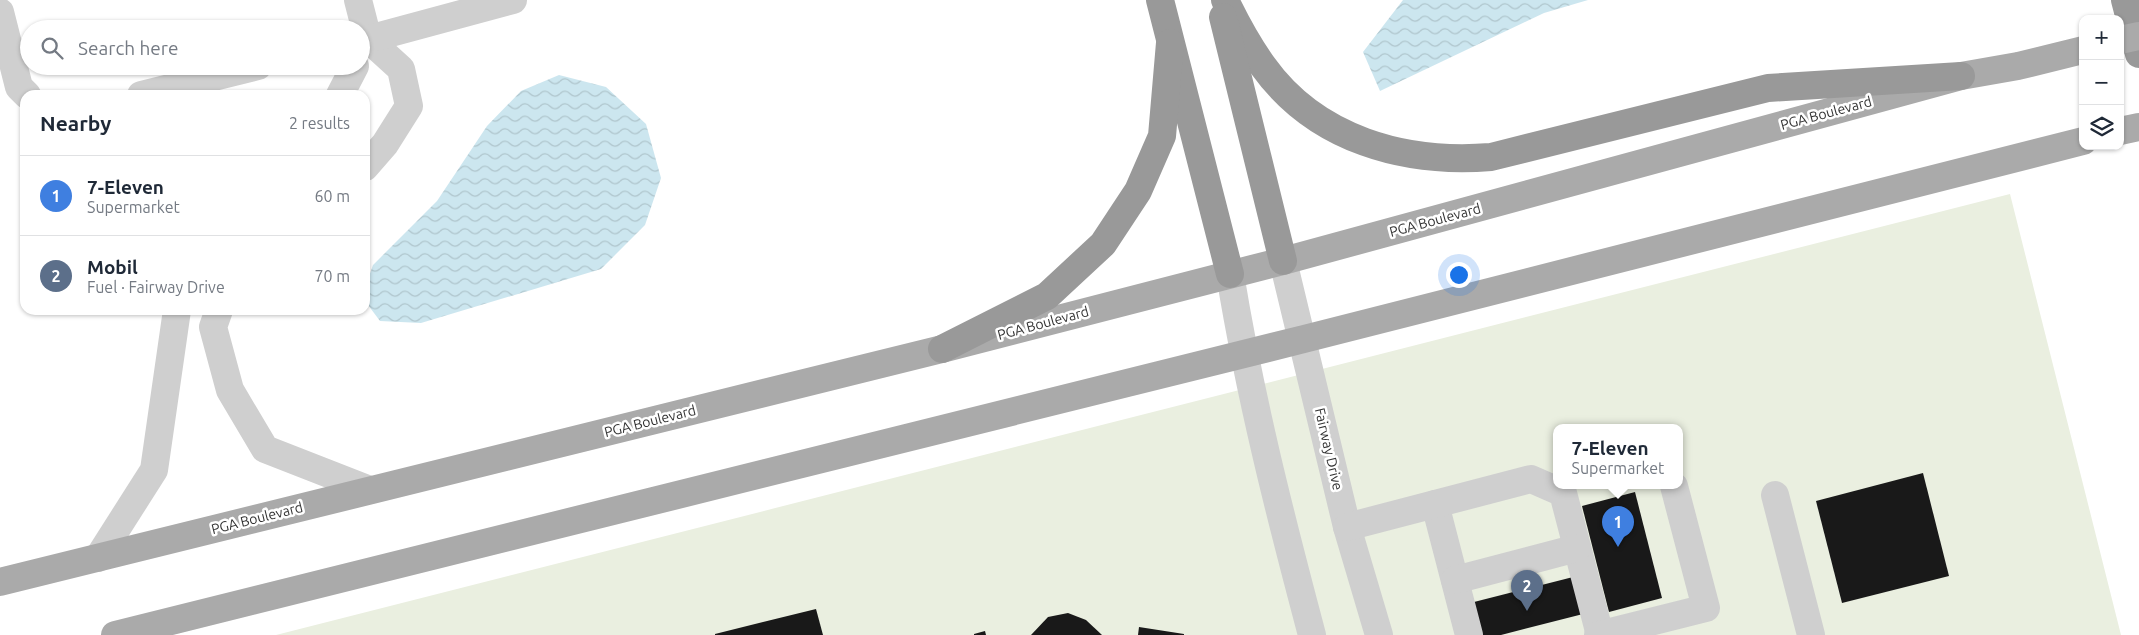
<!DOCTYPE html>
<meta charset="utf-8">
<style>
:root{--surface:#fff;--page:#f6f6f7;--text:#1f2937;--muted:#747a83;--line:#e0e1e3;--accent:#ed3054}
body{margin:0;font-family:Ubuntu,sans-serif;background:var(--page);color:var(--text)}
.controls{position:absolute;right:15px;top:15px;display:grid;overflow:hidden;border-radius:10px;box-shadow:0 1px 4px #0004}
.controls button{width:45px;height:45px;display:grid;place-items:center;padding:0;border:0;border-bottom:1px solid var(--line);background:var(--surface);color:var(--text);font:25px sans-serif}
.you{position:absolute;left:1458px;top:274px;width:18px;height:18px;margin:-12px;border:4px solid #fff;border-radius:50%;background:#1a73e8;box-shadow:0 0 0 8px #1a73e833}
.badge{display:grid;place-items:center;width:32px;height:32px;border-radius:50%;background:var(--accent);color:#fff;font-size:16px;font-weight:700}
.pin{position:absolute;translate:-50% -41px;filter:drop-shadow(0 1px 2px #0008)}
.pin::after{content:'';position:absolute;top:26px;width:18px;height:15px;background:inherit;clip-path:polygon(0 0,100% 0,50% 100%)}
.popup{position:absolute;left:1553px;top:424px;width:130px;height:65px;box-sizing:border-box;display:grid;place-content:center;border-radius:10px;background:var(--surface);filter:drop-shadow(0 1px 4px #0005);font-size:16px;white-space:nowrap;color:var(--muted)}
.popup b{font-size:19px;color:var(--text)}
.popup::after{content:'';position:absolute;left:50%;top:100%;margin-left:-10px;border:10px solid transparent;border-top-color:var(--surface)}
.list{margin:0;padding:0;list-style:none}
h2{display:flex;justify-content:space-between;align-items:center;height:65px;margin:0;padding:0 20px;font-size:21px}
h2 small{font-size:16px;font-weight:400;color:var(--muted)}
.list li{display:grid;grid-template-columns:32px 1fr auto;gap:15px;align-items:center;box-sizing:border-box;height:80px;padding:0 20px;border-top:1px solid var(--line)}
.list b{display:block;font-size:19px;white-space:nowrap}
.list p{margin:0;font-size:16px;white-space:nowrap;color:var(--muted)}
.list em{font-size:16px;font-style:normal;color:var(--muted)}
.icon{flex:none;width:28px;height:28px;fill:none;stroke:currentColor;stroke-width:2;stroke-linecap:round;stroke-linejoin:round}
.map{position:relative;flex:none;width:2139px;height:635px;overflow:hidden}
.search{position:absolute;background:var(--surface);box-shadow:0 1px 4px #0004;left:20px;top:20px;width:350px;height:55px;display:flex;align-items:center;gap:12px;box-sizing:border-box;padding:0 18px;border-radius:28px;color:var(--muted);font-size:19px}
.panel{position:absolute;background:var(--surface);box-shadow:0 1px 4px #0004;left:20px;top:90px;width:350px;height:225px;border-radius:15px}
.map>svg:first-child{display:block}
.grass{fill:#eaefe0;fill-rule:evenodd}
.water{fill:url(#water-waves)}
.building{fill:#191919}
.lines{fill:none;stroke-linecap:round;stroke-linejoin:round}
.minor{stroke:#cfcfcf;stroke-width:28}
.major{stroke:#aaa;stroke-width:28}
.highway{stroke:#999;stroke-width:28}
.major-bridge{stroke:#aaa;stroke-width:28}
.labels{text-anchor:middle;stroke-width:5;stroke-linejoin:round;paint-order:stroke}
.street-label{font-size:14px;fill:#323232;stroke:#fff}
</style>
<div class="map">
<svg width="2139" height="635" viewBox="0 0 2139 635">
<defs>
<pattern id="water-waves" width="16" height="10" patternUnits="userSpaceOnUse" patternTransform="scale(1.25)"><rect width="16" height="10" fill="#cce6ef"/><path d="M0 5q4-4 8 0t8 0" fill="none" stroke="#b0c6cd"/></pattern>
</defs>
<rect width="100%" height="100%" fill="#fff"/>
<!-- grass -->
<path class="grass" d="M2010,194L2121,635H276ZM1557,428H1679V486H1557Z"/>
<!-- water -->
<g class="water">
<path d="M1403,0H1588L1544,13L1380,91L1363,52Z"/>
<path d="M559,75L606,87L646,124L661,178L645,225L601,269L421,323L380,321L365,301V288L373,265L437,201L487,126L521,91Z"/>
</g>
<!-- building -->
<g class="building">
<path d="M1923,473L1949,576L1842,603L1816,501Z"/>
<path d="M1635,492L1662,598L1609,612L1582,506Z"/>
<path d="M1577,576L1587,613L1501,635H1482L1474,602Z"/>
<path d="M816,609L823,635H715V634Z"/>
<path d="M1068,613L1086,620L1102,635H1031L1048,617Z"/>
<path d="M1139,627L1184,634V635H1138Z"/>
<path d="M985,631L986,635H974V634Z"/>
</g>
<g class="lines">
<!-- minor -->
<g class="minor">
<path d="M358,0L368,39L401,69L409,106L385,144L365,167"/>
<path d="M0,12L19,87L27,95"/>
<path d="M361,41L513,0"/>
<path d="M141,95L258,66"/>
<path d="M340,95L355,66"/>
<path d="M1283,261L1347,527L1379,635"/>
<path d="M1230,274C1250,397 1280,515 1312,635"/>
<path d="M219,310L213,327L230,390L265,449L370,490"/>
<path d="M1775,495L1811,635"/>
<path d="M1435,504L1469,635"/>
<path d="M1347,527L1531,479L1563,493L1600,635"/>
<path d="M98,558L154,470L177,310"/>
<path d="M1455,580L1577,548"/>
<path d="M1598,635L1706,608L1674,486"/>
</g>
<!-- major -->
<g class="major">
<path d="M2120,131L2139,127"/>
<path d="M0,582L942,349L1283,261L1961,76L2018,66L2083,50"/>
<path d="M115,635L1304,339L2083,141"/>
</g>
<!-- highway -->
<g class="highway">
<path d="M1160,0L1230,274"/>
<path d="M1225,0C1236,23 1248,45 1263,66C1316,140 1405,164 1491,157L1768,88L1961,76"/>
<path d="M2125,0L2139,54"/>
<path d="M1223,17L1283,261"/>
<path d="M942,349L1047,296L1103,244L1138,191L1162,136L1170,43"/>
</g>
<!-- major-bridge -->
<path class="major-bridge" d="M2120,40L2139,36"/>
</g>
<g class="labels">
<!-- street labels -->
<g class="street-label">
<text transform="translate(1826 113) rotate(-15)" y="5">PGA Boulevard</text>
<text transform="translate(1435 220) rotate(-15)" y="5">PGA Boulevard</text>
<text transform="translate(1043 323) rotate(-15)" y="5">PGA Boulevard</text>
<text transform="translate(650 421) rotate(-14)" y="5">PGA Boulevard</text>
<text transform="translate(1329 449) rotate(77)" y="5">Fairway Drive</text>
<text transform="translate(257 518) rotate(-14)" y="5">PGA Boulevard</text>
</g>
</g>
</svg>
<div class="controls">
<button>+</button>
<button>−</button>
<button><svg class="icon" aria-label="layers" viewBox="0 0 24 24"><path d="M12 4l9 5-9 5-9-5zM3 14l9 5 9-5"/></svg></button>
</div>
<div class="you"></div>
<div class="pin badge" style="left:1618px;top:547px;background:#3f7fe0">1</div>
<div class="popup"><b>7-Eleven</b>Supermarket</div>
<div class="pin badge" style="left:1527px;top:611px;background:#5c6f8a">2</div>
<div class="search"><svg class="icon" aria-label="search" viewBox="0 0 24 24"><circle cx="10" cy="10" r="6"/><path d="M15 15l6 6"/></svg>Search here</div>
<section class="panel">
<h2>Nearby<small>2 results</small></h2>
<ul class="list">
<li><span class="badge" style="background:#3f7fe0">1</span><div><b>7-Eleven</b><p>Supermarket</p></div><em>60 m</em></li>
<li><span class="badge" style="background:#5c6f8a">2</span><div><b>Mobil</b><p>Fuel · Fairway Drive</p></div><em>70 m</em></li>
</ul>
</section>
</div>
